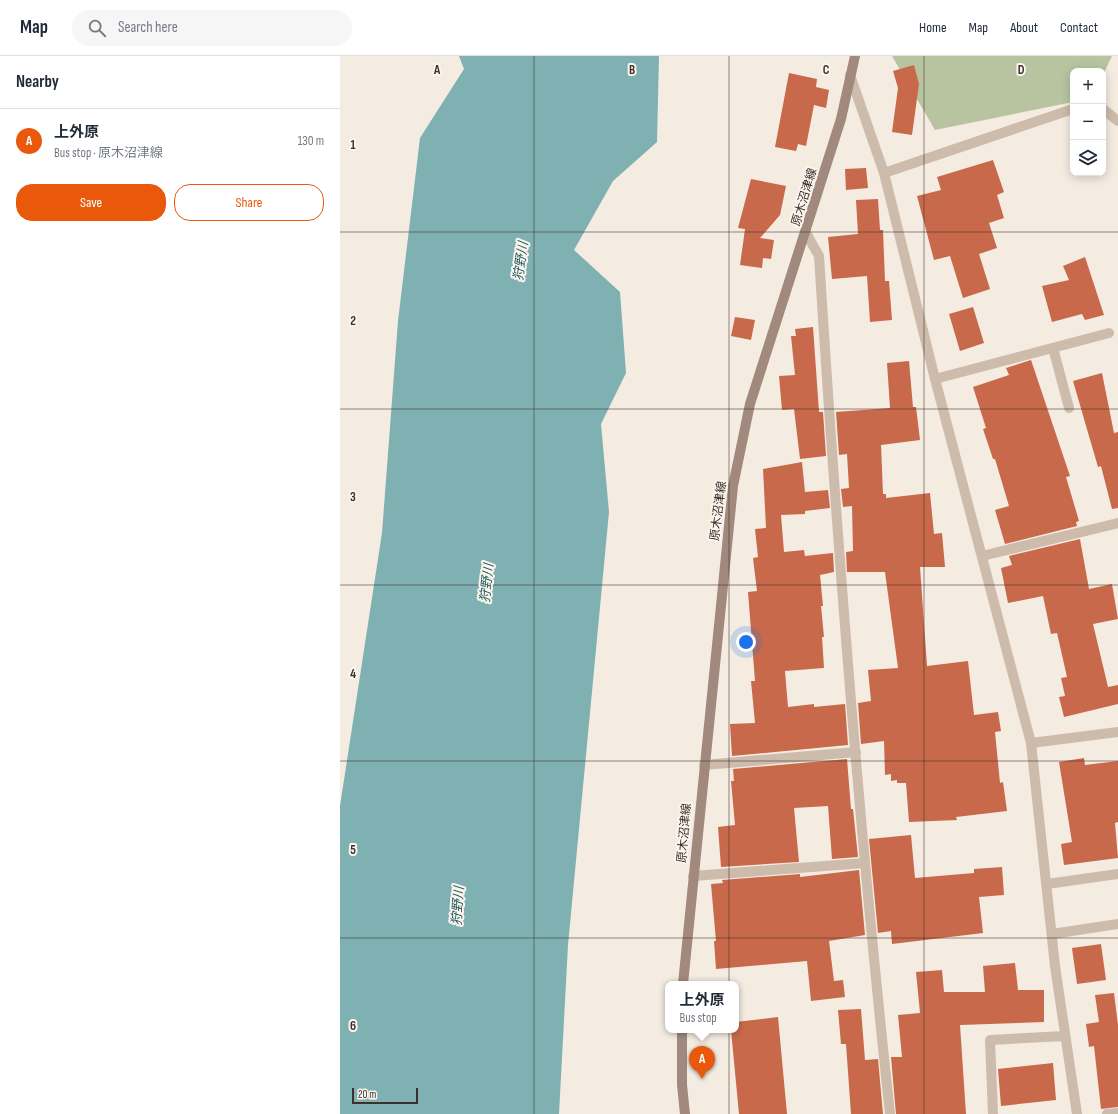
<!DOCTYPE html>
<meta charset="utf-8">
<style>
:root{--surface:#fff;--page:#f6f6f7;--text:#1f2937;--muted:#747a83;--line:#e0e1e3;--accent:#ea580c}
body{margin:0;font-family:"Sofia Sans Condensed","Noto Sans JP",sans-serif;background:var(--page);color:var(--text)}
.controls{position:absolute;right:12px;top:12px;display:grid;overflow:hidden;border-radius:8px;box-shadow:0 2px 10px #0003}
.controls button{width:36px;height:36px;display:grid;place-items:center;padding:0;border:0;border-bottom:1px solid var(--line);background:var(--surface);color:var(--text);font:20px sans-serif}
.scale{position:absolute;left:12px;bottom:10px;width:66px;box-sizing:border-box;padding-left:4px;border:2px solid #3b302b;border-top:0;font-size:11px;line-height:14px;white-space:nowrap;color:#3b302b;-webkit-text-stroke:3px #fbf5ee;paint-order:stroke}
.you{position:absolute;left:406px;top:586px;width:14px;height:14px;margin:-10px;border:3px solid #fff;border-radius:50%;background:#1a73e8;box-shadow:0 0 0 6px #1a73e833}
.badge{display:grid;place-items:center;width:26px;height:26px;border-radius:50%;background:var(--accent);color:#fff;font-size:13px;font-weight:700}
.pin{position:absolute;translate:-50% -33px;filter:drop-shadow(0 1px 2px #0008)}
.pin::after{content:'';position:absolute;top:21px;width:14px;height:12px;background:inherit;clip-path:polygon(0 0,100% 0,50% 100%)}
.popup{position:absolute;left:325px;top:925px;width:74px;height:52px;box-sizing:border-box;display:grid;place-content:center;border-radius:8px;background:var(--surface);filter:drop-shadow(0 1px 3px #0005);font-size:13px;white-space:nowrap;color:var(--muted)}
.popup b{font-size:15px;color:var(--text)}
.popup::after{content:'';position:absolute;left:50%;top:100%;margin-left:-8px;border:8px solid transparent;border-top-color:var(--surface)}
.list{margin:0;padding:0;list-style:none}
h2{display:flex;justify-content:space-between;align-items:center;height:52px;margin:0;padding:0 16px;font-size:17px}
h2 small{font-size:13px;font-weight:400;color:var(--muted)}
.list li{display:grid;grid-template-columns:26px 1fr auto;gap:12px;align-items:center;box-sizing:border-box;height:64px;padding:0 16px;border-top:1px solid var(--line)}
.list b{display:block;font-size:15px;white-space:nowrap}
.list p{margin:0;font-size:13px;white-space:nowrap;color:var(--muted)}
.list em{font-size:13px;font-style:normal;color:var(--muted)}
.actions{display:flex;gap:8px;padding:12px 16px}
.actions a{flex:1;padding:9px 0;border:1px solid var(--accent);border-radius:16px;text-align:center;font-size:14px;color:var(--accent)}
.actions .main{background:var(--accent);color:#fff}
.icon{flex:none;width:22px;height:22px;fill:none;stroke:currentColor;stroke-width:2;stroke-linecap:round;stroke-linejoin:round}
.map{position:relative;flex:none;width:778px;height:1058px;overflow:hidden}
header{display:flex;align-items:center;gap:24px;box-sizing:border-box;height:56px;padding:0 20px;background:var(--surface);border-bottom:1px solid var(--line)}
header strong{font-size:19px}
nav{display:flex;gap:22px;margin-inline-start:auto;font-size:14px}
.search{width:280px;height:36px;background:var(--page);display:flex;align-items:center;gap:10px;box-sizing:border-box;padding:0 14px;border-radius:22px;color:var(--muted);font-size:15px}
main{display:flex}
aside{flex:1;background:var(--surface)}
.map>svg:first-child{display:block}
.green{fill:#b8c4a0}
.water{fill:#7fb0b2}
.building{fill:#c8694b}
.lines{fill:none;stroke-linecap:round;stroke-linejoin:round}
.lane{stroke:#cdbbac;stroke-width:10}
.street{stroke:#cdbbac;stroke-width:10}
.secondary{stroke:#a18a7d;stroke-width:10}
.grid{fill:none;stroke:#3b302b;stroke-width:1;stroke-opacity:0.55}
.labels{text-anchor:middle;stroke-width:4;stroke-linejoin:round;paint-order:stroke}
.street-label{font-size:12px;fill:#3b302b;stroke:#fbf5ee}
.water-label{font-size:13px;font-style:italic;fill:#1f5a5e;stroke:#fbf5ee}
.grid-label{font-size:13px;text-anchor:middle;font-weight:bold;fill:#3b302b;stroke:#fbf5ee;stroke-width:4;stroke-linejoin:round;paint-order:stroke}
</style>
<header>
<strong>Map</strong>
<div class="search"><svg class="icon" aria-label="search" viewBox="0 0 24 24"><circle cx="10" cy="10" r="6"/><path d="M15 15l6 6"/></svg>Search here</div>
<nav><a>Home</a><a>Map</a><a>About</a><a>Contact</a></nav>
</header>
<main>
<aside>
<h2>Nearby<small></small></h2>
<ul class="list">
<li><span class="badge">A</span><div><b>上外原</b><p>Bus stop · 原木沼津線</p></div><em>130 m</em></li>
</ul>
<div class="actions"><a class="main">Save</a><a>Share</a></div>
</aside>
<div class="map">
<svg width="778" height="1058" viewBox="0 0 778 1058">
<rect width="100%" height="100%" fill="#f4ebe1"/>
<!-- green -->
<path class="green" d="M552,0H772L763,19V15H733V46L595,74Z"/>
<!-- water -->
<path class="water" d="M119,0H319L317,86L273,125L234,194L280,236L286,317L261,368L269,456L228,889L219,1058H0V750L42,477L58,265L80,82L124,13Z"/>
<!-- building -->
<g class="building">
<path d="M574,9L579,28L572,79L552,76L558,32L553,15Z"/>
<path d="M449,17L477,23L476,31L489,34L486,52L474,49L466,90L458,88L456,95L435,91Z"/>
<path d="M653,104L664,136L657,139L664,162L649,167L657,192L639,198L650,233L623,242L610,200L594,204L577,140L601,134L597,121Z"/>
<path d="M526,112L528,132L506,134L505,113Z"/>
<path d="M411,123L446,130L440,159L420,182L434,184L431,203L423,202L422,212L400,209L405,173L398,172Z"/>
<path d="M538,143L540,174H543L545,225H549L552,264L530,266L527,220L492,223L488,181L518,178L516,144Z"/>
<path d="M745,201L764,259L745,264L742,258L712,266L702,230L729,224L723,210Z"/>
<path d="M633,251L644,287L620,295L609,258Z"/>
<path d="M395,261L415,264L411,284L391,280Z"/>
<path d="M473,271L479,356H483L486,400L460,403L454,353L442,354L439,320L455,319L451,280H456L455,273Z"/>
<path d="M691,304L730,420L726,421L739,465L736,466L737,470L665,488L655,454L669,450L655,403H653L643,373L646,372L633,331L669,319L666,312Z"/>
<path d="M569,305L573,351H576L580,384L541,389L543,438H546V442L590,437L594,478L602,477L605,511H580L587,610L628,605L634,659L658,656L661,675L655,676L660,727L663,726L667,755L616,761L617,764L569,766L566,727H557V724L551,725V718L545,719L544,685L521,688L518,647L531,645L528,614L558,612L545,516H507L506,496L513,495L512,450L503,451L501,433L509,432L507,398L499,399L496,356L550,352L547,307Z"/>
<path d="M762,317L774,377L778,376V452L772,453L761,410L758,411L733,325Z"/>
<path d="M462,406L465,436L488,434L490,452L465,455V458L441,459L444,496L464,494L465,500L493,497L494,516L480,519L483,550H481L484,581H482L484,612L445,615L448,651L474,648V651L505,648L508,689L392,700L390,668L415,667L411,625H415L408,536L417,535L413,502L418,501L415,473L426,472L423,413Z"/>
<path d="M740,483L749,533L772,528L778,563L753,568L768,631L778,629V648L724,661L719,641L725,640L721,622L727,621L717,577L711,578L703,540L668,547L661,512L672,509L669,500Z"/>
<path d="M744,702L745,709L778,705V766L775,767L778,802L724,809L721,788L732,786L719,706Z"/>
<path d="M507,703L511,753H513L518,801L492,803L488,750L454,752L459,806L381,811L378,771L395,769L391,725H394L393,713Z"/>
<path d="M571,779L575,822L634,817V813L662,811L664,839L639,841L643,877L552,888L551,875L538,877L529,783Z"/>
<path d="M519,814L525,879L489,885L494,925L503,924L505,941L471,945L467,905L376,913L374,885H376L371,828L383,827L382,824L460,818V821Z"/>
<path d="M761,888L766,924L737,928L732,892Z"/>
<path d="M675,907L678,934H704V966L620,969L626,1058H556L551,1001H562L558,959L580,957L576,916L602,914L604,936H645L643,910Z"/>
<path d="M774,937L778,969V1051L761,1053L754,990L749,991L746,968L759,966L755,939Z"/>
<path d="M521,953L525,1004L538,1003L543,1058H511L506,988H501L498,954Z"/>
<path d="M438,961L447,1058H399L391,974H396V966Z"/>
<path d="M713,1007L716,1044L661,1050L658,1013Z"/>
</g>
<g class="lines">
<!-- lane -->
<g class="lane">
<path d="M595,323L769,277"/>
<path d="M642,500L778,467"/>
<path d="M691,687L778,676"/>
<path d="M364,709L516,696"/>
<path d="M353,820L525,807"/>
<path d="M707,828L778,818"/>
<path d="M712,878L778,868"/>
<path d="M767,1058L778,1057"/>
</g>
<!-- street -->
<g class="street">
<path d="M510,19L544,117L595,323L691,687L715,910L737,1058"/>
<path d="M763,53L778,65"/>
<path d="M544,117L733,53"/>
<path d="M466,177L479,200C497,486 519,773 550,1058"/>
<path d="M713,292L729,352"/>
<path d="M653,1058L650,984L725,980"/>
</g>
<!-- secondary -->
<g class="secondary">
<path d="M343,928L393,430L410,348L501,63L515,0"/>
<path d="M342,974V1029L345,1058"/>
</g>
</g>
<!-- grid -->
<path class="grid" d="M194,0V1058M389,0V1058M584,0V1058M0,176H778M0,353H778M0,529H778M0,705H778M0,882H778"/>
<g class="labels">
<!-- street labels -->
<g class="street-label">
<text transform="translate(464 141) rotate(-73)" y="4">原木沼津線</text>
<text transform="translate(378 455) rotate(-83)" y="4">原木沼津線</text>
<text transform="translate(344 777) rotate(-85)" y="4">原木沼津線</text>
</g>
<!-- water labels -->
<g class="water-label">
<text transform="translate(180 205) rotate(-82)" y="5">狩野川</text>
<text transform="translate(146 527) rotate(-84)" y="5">狩野川</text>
<text transform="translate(117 850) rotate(-86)" y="5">狩野川</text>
</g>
</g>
<g class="grid-label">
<text x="97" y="18">A</text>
<text x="292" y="18">B</text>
<text x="486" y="18">C</text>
<text x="681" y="18">D</text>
<text x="13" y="93">1</text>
<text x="13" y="269">2</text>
<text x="13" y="445">3</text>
<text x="13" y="622">4</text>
<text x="13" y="798">5</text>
<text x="13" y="974">6</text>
</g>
</svg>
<div class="controls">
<button>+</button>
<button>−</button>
<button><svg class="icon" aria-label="layers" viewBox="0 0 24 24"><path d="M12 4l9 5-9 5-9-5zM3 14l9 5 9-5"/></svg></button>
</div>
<div class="scale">20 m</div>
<div class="you"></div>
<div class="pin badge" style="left:362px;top:1023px">A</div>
<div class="popup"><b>上外原</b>Bus stop</div>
</div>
</main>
